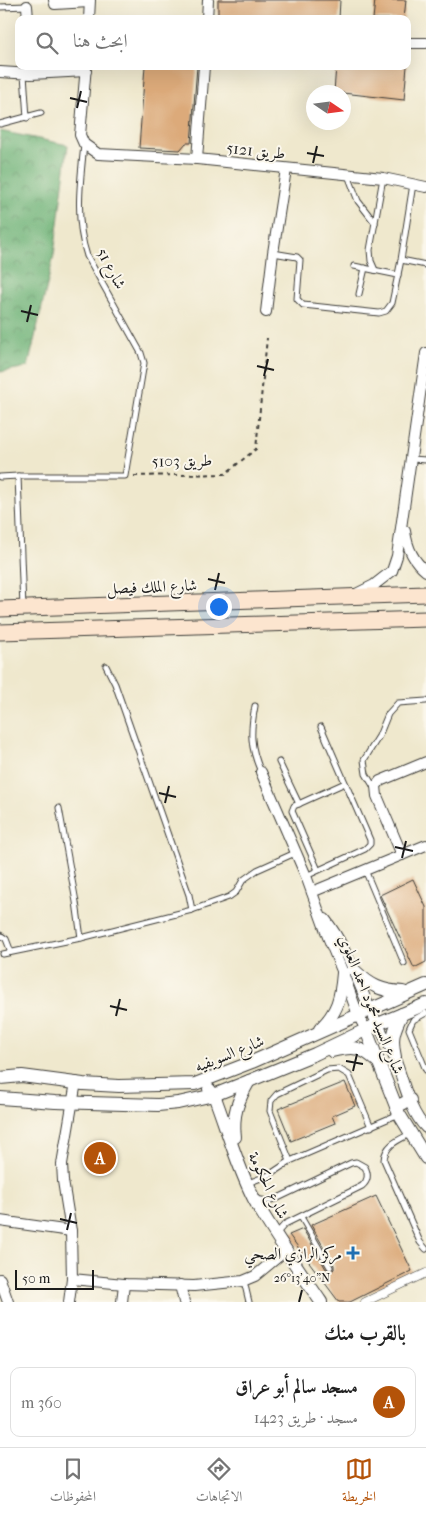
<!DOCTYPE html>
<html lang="ar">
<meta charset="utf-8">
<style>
:root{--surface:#fff;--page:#f6f6f6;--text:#222;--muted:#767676;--line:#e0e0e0;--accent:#b45309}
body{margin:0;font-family:"IM FELL French Canon",Amiri,serif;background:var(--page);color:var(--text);direction:rtl}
.compass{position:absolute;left:306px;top:85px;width:45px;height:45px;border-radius:50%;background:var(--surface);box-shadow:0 5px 20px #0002;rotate:103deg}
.scale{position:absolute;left:15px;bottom:12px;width:79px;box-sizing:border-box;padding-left:5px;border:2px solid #1c1c1c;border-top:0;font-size:14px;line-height:18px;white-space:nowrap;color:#1c1c1c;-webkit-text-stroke:4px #fbf7ec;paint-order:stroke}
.you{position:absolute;left:218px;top:606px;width:18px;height:18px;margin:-12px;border:4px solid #fff;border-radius:50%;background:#1a73e8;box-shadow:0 0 0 8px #1a73e833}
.badge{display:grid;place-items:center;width:32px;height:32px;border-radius:50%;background:var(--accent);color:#fff;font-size:16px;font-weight:700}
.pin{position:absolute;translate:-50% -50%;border:2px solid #fff;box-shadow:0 1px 5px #0006}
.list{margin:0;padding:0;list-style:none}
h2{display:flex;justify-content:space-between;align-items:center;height:65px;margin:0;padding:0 20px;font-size:21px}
h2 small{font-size:16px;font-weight:400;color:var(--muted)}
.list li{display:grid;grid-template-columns:32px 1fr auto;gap:15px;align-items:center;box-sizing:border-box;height:70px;margin:0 10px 10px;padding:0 10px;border:1px solid var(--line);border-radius:10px}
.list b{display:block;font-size:19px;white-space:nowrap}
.list p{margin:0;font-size:16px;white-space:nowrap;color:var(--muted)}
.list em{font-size:16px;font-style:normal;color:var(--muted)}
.icon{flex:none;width:28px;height:28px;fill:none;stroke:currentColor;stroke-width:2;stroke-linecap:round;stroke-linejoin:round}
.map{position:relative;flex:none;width:426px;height:1302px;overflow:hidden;direction:ltr}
.search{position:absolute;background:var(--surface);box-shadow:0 5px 20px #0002;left:15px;right:15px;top:15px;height:55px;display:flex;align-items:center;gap:12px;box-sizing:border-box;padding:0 18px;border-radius:10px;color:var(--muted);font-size:19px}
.sheet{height:145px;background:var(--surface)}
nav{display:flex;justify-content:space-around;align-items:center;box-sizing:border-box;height:70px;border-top:1px solid var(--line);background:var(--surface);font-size:14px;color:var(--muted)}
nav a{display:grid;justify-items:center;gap:2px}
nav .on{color:var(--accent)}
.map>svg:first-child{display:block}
.forest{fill:url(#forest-crowns);stroke:#46684a}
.building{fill:#dcaa7a}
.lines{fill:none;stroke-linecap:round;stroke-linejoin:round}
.service-casing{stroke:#3c3b37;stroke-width:7}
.pedestrian-casing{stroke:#3c3b37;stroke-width:9}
.minor-casing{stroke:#3c3b37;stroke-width:12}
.tertiary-casing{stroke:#3c3b37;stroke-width:14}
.secondary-casing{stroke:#3c3b37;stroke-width:17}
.path{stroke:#3c3b37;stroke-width:2;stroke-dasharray:4 4;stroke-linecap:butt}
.service{stroke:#fff;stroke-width:5}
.pedestrian{stroke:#fff;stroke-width:8}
.minor{stroke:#fff;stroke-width:10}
.tertiary{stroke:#fff;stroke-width:12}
.secondary{stroke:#fce5cf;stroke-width:15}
.ticks{fill:none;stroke:#1c1c1c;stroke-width:2}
.poi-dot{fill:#1f6fb2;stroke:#fbf7ec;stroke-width:2}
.labels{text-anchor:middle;stroke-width:4;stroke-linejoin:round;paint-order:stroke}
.street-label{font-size:16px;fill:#1c1c1c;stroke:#fbf7ec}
.poi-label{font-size:16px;fill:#1c1c1c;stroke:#fbf7ec;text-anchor:end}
.ticks-label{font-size:12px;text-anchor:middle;fill:#1c1c1c;stroke:#fbf7ec;stroke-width:4;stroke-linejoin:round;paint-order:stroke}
</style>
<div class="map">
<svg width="426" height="1302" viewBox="0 0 426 1302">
<defs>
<pattern id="forest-crowns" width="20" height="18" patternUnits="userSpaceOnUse" patternTransform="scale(1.25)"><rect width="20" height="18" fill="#70b378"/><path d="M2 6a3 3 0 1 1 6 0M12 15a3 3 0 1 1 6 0" fill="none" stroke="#5b9162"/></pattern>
</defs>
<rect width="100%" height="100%" fill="#fbf7ec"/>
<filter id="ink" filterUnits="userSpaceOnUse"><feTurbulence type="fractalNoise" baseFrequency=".02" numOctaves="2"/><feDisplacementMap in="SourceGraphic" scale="10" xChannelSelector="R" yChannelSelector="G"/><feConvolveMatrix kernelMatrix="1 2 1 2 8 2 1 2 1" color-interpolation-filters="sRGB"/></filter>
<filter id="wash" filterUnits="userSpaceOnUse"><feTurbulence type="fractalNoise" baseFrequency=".0096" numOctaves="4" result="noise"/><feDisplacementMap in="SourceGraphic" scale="20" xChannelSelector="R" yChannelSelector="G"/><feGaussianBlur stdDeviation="1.12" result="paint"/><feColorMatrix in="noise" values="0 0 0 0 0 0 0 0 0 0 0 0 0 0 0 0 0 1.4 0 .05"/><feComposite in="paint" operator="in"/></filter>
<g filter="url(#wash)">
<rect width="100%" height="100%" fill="#efe8cd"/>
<!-- forest -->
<path class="forest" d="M0,131L68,145L54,255L28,367L0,372Z"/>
<g id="blocks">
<!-- building -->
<g class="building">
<path d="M218,0H340L339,19H218Z"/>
<path d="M375,0H406L404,19H373Z"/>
<path d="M145,66H197L191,143H186L180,150L139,148Z"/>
<path d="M336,66H407L404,100L334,92Z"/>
<path d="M413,879L426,907V962L414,968L380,895Z"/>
<path d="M345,1082L355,1106L332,1116L335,1123L291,1141L278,1109Z"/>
<path d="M376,1196L412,1271L350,1302H339L289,1235L303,1229L326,1269L332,1271L334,1269V1265L311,1225Z"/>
</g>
</g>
</g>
<g filter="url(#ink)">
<use href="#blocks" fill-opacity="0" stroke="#3c3b37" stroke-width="1"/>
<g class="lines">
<!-- service casing -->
<g class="service-casing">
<g id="service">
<path d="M0,7L27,6"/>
<path d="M24,74L27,118"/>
<path d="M0,124L41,113"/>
<path d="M348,175L358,201L375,223"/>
<path d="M273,253L297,257L300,260L297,299L303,305L379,313L386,311L392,303L401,260L413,184"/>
<path d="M401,260L426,265"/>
<path d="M354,266L398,275"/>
<path d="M375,270L371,261L370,250L383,178"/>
<path d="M359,294L365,268"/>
<path d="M412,459L426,460"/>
<path d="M18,476L23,608"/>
<path d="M0,477L18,476H125L144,363L141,353L87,256C75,221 80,182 84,145"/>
<path d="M106,666L115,684L189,895L192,910L229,897L236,892L243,880L257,870L295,853"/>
<path d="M255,706C250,732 250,747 261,772"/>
<path d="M279,762L299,804"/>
<path d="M375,789L366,774L364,760L379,736L388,714L398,703L426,701"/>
<path d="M59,808L76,902L81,938"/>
<path d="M318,870L292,811L294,806L345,783"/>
<path d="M365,870L404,963"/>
<path d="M306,876L365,849L370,844V840L321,727"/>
<path d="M0,935L6,939L11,952"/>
<path d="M3,954L81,938L192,910"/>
<path d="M426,1013L413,1020L409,1029L426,1070"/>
<path d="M410,1134C398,1140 385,1145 384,1160L420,1242L426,1249"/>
<path d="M290,1161L270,1111L271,1101L277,1094L327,1070L339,1069L349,1075L371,1127"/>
<path d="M248,1183L269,1175L290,1161L399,1114"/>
<path d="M256,1199L267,1201L278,1198L351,1163L356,1162L365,1167C369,1175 368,1181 362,1186L285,1224L277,1233"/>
<path d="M301,1217L330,1267"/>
<path d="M244,1281L249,1302"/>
</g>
</g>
<!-- pedestrian casing -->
<g class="pedestrian-casing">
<path id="pedestrian" d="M365,1302L426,1273"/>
</g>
<!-- minor casing -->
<g class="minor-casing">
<g id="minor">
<path d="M54,0L55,4L89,2"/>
<path d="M27,6L28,19"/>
<path d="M89,19L90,0"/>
<path d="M207,19L208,0"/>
<path d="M407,43H426"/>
<path d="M86,66L80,135L84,144L98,154L197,159L383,178L426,187"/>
<path d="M0,72L31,74L86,71"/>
<path d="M197,159L204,66"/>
<path d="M266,312L273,253L286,169"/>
<path d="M405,531C407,547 413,561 426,571"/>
<path d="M356,594L374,585L392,571L397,556L426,353"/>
<path d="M261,772L306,876L328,937L343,973L358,1015L366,1030"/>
<path d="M402,855L377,796L376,786L380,781L426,762"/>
<path d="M312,892L426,845"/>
<path d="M325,919C347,947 356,979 371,1011C378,1027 389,1042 395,1059C404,1081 409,1111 426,1128"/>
<path d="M0,1221L71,1231"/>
<path d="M0,1279L8,1302"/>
<path d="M72,1279L124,1284L194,1286L243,1281L255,1276L285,1251"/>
<path d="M180,1285L184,1302"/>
<path d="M69,1302L72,1279L71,1231L63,1181L62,1164L76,1082"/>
<path d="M122,1302L124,1284"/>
</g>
</g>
<!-- tertiary casing -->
<g class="tertiary-casing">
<g id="tertiary">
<path d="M355,971C371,986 381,991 403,992"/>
<path d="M320,1029C338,1012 341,997 343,973"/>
<path d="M366,1030L399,1114L426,1158"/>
<path d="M332,1051C353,1046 361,1046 377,1061"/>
<path d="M395,1057C391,1039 393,1031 402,1014"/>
<path d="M0,1078L22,1076L83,1084L119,1086L195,1084L252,1062L426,985"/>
<path d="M209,1089L214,1095C227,1129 237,1166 254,1199C274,1235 298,1268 321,1302"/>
<path d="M0,1098L55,1102L158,1105L178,1103L214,1095L249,1081L315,1054L378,1024L426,1004"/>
<path d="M396,1107L410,1100"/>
<path d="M235,1137C232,1115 238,1100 249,1081"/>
</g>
</g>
<!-- secondary casing -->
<g class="secondary-casing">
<g id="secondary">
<path d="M0,609L426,594"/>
<path d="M0,632L426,619"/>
</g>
</g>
<!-- path -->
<path class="path" d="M134,476L225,474L256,449L267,338"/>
<!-- service -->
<use href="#service" class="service"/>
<!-- pedestrian -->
<use href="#pedestrian" class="pedestrian"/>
<!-- minor -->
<use href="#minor" class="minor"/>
<!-- tertiary -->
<use href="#tertiary" class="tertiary"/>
<!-- secondary -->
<use href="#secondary" class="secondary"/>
</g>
</g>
<!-- ticks -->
<path class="ticks" d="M70,98L87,102M77,108L81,91M307,153L324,156M313,163L317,146M21,311L38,315M27,322L31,305M257,366L274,370M264,376L268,359M208,579L225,583M215,590L219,573M159,793L176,797M165,803L169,786M395,847L413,851M402,858L406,841M110,1006L127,1010M116,1016L120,999M346,1061L363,1064M353,1071L357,1054M60,1219L77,1223M67,1230L71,1213M299,1302L302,1290"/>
<!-- markers -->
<path class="poi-dot" d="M350.5 1245.5h5v5h5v5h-5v5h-5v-5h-5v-5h5z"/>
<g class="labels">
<!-- street labels -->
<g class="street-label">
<text transform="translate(256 150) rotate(6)" y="6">طريق 5121</text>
<text transform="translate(112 268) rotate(62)" y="6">شارع 51</text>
<text transform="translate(182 460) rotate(-1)" y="6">طريق 5103</text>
<text transform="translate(152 586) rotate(-2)" y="6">شارع الملك فيصل</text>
<text transform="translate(372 1004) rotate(68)" y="6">شارع السيد محمود احمد العلوي</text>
<text transform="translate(229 1053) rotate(-22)" y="6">شارع السويفيه</text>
<text transform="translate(269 1185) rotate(64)" y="6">شارع الحكومة</text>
</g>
<!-- poi labels -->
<g class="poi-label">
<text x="342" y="1259">مركز الرازي الصحي</text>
</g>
</g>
<g class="ticks-label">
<text x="302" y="1282">26°13'40"N</text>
</g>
</svg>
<svg class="compass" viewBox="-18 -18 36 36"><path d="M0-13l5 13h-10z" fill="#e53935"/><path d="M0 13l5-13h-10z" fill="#767676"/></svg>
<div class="scale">50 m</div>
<div class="you"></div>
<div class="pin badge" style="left:100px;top:1158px">A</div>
<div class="search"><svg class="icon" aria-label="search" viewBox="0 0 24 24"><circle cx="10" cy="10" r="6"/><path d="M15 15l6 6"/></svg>ابحث هنا</div>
</div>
<section class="sheet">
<h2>بالقرب منك<small></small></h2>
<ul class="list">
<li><span class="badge">A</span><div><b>مسجد سالم أبو عراق</b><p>مسجد · طريق 1423</p></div><em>360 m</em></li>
</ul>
</section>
<nav>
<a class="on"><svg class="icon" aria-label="map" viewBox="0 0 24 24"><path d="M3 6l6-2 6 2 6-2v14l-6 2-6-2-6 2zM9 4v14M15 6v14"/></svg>الخريطة</a>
<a><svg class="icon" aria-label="directions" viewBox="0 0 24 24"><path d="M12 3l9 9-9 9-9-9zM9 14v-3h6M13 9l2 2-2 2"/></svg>الاتجاهات</a>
<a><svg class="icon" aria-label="saved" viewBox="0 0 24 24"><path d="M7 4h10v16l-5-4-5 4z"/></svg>المحفوظات</a>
</nav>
